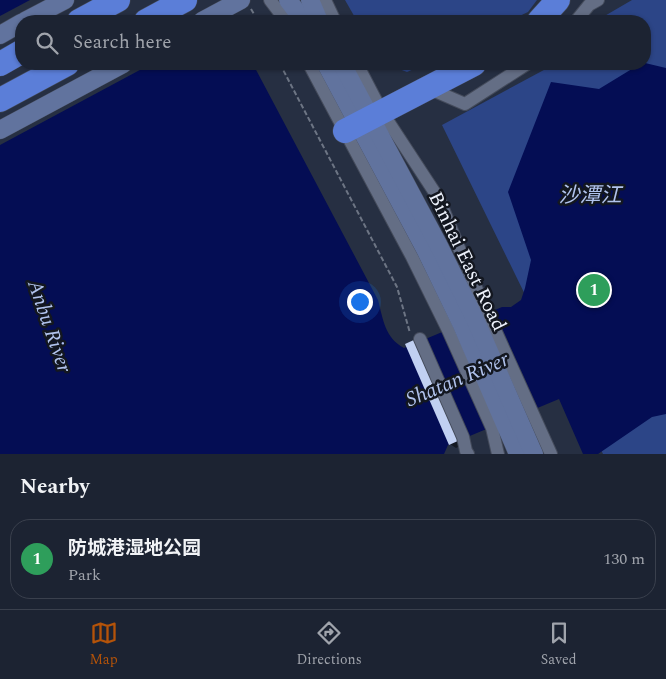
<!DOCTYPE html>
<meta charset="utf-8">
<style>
:root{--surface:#1c2332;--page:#292f3e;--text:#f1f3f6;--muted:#a0a4ac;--line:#3a404d;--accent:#b45309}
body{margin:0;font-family:Spectral,"Noto Sans SC",serif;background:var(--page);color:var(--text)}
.you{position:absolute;left:359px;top:301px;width:18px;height:18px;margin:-12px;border:4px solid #fff;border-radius:50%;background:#1a73e8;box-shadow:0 0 0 8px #1a73e833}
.badge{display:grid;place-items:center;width:32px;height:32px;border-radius:50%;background:var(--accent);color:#fff;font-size:16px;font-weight:700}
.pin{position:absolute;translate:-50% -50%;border:2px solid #fff;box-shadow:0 1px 5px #0006}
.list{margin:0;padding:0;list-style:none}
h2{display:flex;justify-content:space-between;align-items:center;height:65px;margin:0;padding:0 20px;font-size:21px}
h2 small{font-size:16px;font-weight:400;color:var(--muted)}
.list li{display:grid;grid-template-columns:32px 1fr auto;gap:15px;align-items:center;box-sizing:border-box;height:80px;margin:0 10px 10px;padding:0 10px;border:1px solid var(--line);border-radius:20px}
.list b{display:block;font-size:19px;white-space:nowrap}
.list p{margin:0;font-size:16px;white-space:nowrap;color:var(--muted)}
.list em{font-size:16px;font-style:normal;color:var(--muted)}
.icon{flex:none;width:28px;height:28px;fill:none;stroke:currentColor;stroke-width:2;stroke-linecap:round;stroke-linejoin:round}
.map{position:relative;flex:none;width:666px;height:454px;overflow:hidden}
.search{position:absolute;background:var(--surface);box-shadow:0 1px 4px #0004;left:15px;right:15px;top:15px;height:55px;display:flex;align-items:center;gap:12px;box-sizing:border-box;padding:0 18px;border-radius:20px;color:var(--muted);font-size:19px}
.sheet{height:155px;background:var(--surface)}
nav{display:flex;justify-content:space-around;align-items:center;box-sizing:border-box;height:70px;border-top:1px solid var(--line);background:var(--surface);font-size:14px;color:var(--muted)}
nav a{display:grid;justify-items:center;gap:2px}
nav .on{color:var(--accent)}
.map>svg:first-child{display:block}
.green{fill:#2c4587}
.water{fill:#040d54}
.pier{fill:#262f42}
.shadow{fill:#0007}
.building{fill:#c1d0f2}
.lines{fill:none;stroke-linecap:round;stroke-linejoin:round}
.street-casing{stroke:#444b5b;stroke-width:14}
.secondary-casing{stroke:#444b5b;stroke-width:19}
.highway-casing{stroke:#444b5b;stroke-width:25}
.path{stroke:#6d7584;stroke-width:2;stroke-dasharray:5 2.5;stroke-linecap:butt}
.street{stroke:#646e85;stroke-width:12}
.secondary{stroke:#61739e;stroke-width:18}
.highway{stroke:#5b7ed8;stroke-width:24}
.labels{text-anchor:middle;stroke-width:5;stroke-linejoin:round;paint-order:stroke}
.street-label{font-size:20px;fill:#edf2fc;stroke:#131720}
.water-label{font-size:21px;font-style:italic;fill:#b1c3ed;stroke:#131720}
</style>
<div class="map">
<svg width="666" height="454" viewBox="0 0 666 454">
<rect width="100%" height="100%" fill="#262f42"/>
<!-- green -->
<g class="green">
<path d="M345,0H537L528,12L509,21H357Z"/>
<path d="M632,0H666V454H603L442,125L555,64H645V21H596Z"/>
<path d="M386,64H425L407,72Z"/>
</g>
<!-- water -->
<path class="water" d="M0,0H222L234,21H21V64H253L378,300C383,319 385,338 404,348L502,307H511L521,300L525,288L531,260L508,192L551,82L599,89L640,64L645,63L666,68V414L652,417L598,454H583L559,399L448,445L444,454H0Z"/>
<!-- pier -->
<path class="pier" d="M30,0H225L235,18L229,21H21V64H151L0,145V16Z"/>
<!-- shadow -->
<path class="shadow" d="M422,344L465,443L456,448L450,444Z"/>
<!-- building -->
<path class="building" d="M416,339L460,440L449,445L405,344Z"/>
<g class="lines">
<!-- street casing -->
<g class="street-casing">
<g id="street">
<path d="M270,0L286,21"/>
<path d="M325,0L335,21"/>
<path d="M576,21L589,5L598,0"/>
<path d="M309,64L412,257L448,330L492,428L498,454"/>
<path d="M357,64L382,112L439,199L468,270L551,454"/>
<path d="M428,88L465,104L527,64"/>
<path d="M420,339L463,437L466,451L468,454"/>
</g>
</g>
<!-- secondary casing -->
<g class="secondary-casing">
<g id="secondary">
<path d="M288,0L304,21"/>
<path d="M310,0L319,21"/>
<path d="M25,21L65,0"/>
<path d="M202,21L241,0"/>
<path d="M0,35L21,23"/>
<path d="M326,64L426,251L461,323L518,454"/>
<path d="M342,64L438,244L474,317L534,454"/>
<path d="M0,130L123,64"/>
</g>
</g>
<!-- highway casing -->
<g class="highway-casing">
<g id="highway">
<path d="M79,21L118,0"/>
<path d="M146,21L185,0"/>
<path d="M539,21L558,0"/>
<path d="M0,64L21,52"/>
<path d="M0,100L67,64"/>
<path d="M345,131L474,64"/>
</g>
</g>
<!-- path -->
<g class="path">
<path d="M251,9L258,21"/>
<path d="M280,64L397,287L410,333"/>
</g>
<!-- street -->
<use href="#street" class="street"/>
<!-- secondary -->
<use href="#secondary" class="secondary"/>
<!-- highway -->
<use href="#highway" class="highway"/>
</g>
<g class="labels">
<!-- street labels -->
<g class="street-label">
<text transform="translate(468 261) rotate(64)" y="7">Binhai East Road</text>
</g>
<!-- water labels -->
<g class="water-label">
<text x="590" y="202">沙潭江</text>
<text transform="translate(50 326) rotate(71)" y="7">Anbu River</text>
<text transform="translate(457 379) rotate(-23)" y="7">Shatan River</text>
</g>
</g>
</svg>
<div class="you"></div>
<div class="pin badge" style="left:594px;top:290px;background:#2e9e5b">1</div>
<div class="search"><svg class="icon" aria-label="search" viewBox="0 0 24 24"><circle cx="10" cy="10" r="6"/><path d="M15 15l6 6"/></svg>Search here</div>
</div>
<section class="sheet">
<h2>Nearby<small></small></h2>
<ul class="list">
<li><span class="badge" style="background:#2e9e5b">1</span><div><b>防城港湿地公园</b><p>Park</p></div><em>130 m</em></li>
</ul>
</section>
<nav>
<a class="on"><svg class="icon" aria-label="map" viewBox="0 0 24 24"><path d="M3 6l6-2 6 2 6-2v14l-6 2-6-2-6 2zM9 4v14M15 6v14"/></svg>Map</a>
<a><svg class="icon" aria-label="directions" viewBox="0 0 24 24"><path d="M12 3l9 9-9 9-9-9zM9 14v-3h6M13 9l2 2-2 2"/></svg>Directions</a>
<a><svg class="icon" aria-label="saved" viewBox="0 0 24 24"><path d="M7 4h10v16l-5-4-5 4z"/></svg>Saved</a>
</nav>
